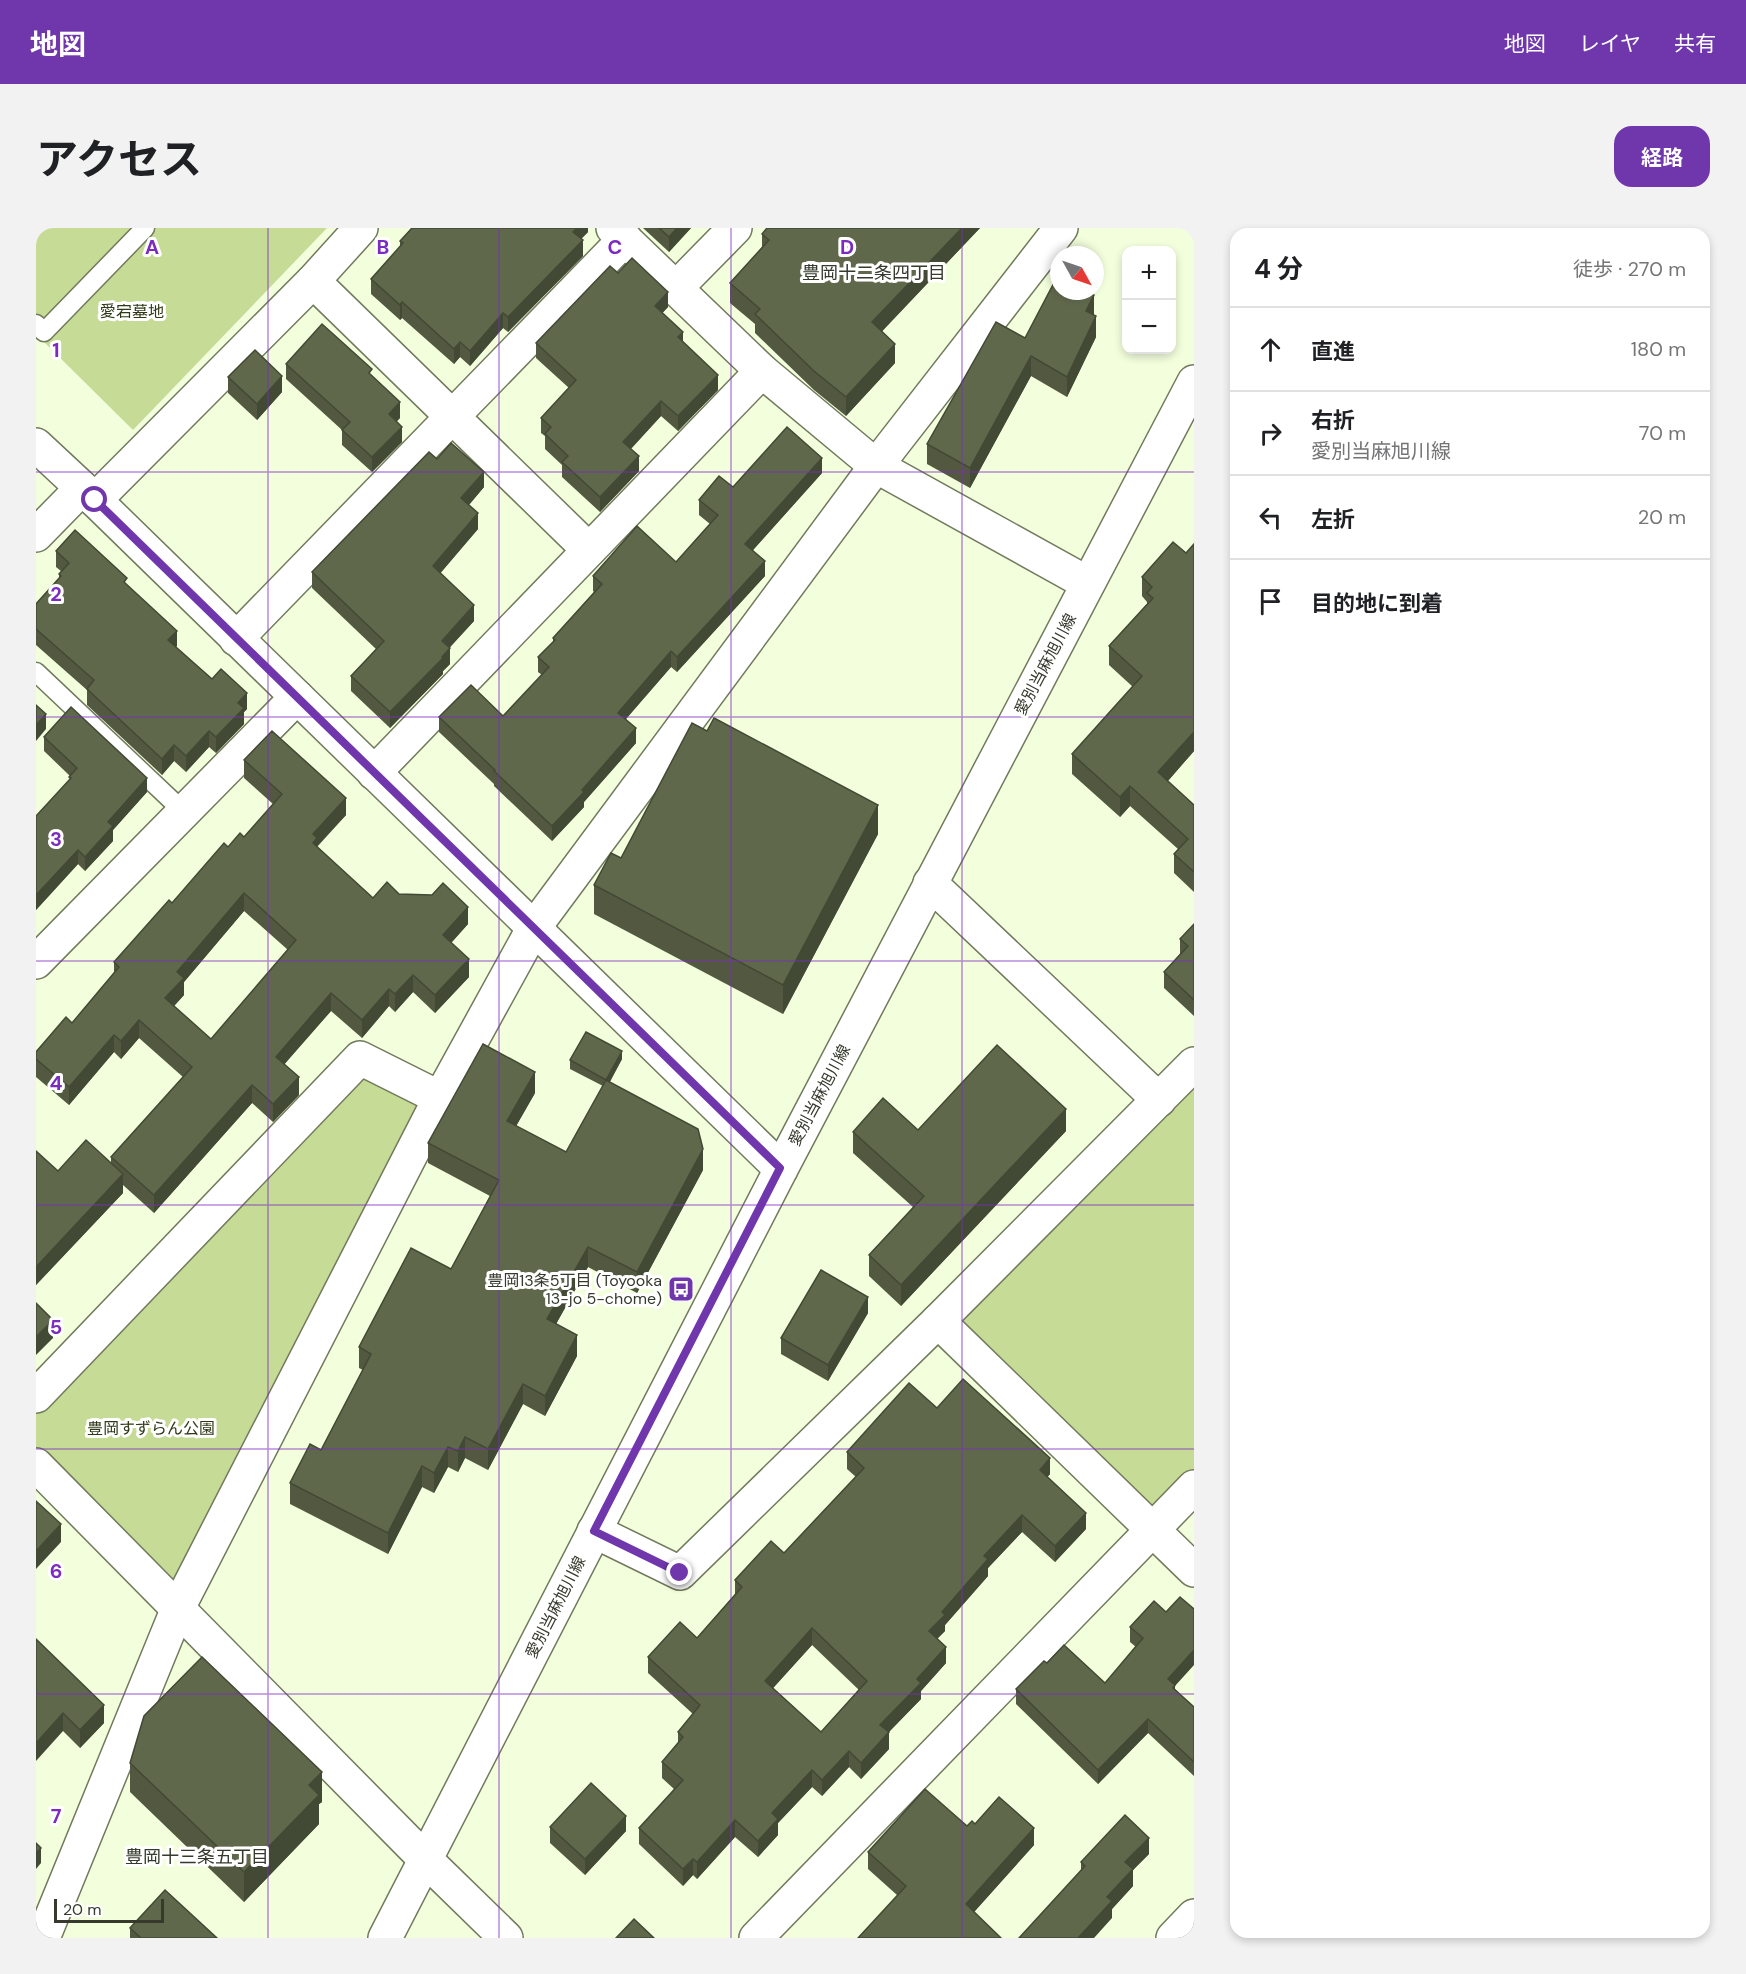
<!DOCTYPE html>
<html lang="ja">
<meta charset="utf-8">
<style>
:root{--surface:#fff;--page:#f2f2f2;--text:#202124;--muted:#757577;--line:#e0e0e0;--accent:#7036ac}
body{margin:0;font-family:"DM Sans","Noto Sans JP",sans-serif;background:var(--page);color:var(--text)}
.controls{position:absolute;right:18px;top:18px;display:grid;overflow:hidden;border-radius:12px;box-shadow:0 3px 9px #0003}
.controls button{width:54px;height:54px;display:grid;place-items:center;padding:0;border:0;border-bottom:2px solid var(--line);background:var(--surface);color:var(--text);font:30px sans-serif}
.compass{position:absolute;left:1014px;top:18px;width:54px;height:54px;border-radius:50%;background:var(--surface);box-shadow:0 3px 9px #0003;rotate:130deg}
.scale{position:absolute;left:18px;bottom:15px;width:110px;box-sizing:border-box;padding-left:6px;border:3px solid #363a2d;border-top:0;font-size:16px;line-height:21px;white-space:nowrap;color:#363a2d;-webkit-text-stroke:4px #fff;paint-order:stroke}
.stop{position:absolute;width:18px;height:18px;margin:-14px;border:4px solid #7036ac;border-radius:50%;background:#fff}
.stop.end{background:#7036ac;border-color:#fff;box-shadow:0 2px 6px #0008}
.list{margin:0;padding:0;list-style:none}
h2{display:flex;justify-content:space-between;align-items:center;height:78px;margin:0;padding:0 24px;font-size:26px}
h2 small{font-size:20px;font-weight:400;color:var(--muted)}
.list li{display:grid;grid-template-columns:39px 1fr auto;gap:18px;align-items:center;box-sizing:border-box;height:84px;padding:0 24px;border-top:2px solid var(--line)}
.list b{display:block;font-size:22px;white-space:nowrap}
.list p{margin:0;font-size:20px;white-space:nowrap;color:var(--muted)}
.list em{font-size:20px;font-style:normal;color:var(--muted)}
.icon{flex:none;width:33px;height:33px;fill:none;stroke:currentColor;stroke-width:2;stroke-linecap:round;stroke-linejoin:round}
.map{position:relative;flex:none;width:1158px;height:1710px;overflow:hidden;border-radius:18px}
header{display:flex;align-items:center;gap:36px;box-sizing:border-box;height:84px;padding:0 30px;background:var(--accent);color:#fff}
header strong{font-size:28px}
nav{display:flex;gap:33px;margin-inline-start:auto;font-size:21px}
.intro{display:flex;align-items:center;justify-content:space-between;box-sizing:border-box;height:144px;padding:0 36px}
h1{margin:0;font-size:42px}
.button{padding:15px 27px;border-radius:18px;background:var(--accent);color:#fff;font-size:21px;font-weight:700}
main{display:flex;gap:36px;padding:0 36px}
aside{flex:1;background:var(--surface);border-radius:18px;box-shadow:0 3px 9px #0003}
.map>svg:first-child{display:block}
.green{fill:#c6db96}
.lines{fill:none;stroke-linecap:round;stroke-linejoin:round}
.lane-casing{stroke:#717a5d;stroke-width:21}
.street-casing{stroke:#717a5d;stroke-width:36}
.primary-casing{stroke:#717a5d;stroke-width:36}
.lane{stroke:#fff;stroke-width:18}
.street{stroke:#fff;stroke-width:33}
.primary{stroke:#fff;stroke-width:33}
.wall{fill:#525940;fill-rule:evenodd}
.shaded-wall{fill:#424934}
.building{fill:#5f684b;stroke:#424934;stroke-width:1.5;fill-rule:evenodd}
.route{stroke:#7036ac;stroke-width:8}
.grid{fill:none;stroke:#7b2cbf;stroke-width:1.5;stroke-opacity:0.55}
.labels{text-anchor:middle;stroke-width:6;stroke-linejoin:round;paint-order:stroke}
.park-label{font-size:16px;fill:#303917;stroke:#fff}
.street-label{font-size:16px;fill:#363a2d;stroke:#fff}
.poi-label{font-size:16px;fill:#363a2d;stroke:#fff;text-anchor:end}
.neighbourhood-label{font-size:18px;fill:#363a2d;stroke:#fff}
.grid-label{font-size:20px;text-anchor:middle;font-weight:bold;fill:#7b2cbf;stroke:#fff;stroke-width:6;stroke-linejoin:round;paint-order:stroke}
</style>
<header>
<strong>地図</strong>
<nav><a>地図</a><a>レイヤ</a><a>共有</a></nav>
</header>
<div class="intro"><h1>アクセス</h1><a class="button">経路</a></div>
<main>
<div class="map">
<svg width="1158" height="1710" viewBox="0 0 1158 1710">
<rect width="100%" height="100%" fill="#f3fedd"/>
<!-- green -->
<g class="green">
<path d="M0,0H291L97,202L0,106Z"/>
<path d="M324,830L404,870L142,1380L0,1237V1168Z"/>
<path d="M1158,836V1259L1117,1302L902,1093Z"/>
</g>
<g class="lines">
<!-- lane casing -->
<g class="lane-casing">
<g id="lane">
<path d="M0,96L8,104L109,0"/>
<path d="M0,444L148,584"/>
</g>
</g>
<!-- street casing -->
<g class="street-casing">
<g id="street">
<path d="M577,0L726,143L840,238L1051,355"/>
<path d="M277,53L553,322"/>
<path d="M640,60L699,0"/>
<path d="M0,217L59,272L745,941"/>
<path d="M59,272L277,53L325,0"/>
<path d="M0,307L46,260"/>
<path d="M200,411L589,11"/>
<path d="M338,545L726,143"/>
<path d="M894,655L1123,872"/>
<path d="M0,734L261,469"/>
<path d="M902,1093L1158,1342"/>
<path d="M0,1168L324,830L404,870"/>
<path d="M0,1237L390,1632L470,1710"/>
<path d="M558,1303L644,1345L902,1093L1158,836"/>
<path d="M7,1710L142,1380L404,870L497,701L840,238L1025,0"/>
<path d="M720,1710L1158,1259"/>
<path d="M1137,1710L1158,1688"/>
</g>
</g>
<!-- primary casing -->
<g class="primary-casing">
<path id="primary" d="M349,1710L745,941L1158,154"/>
</g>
<!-- lane -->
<use href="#lane" class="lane"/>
<!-- street -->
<use href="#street" class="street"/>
<!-- primary -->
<use href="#primary" class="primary"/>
</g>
<!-- wall -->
<g class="wall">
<path d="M552,0V4L545,11L547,28L472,104L467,100L434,138L424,129L418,136L366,90L364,92L335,66V51L364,19V13Z"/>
<path d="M607,0H655L633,24Z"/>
<path d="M731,0H944L846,103L859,135L810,188L778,162L719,105V96L694,75V55L726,19V6Z"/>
<path d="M582,45L632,79L626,85L682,162L642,203L625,188L595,221L603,243L564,284L526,249V237L509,221V208L505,205V190L533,160L500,130V115Z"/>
<path d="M1058,87L1060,109L1031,169L995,148L934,260L891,236V216L989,110Z"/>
<path d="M250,136L336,148L364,190L360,193L366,214L336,244L306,217V202L250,151Z"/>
<path d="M192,149L246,164L221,192L192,165Z"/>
<path d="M401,231L448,259L433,277L442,301L404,345L438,393L413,420L414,436L407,443V446L354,500L315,463V448L340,421L276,360V344Z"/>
<path d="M786,245L717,322L729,348L641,444L635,439L590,491L600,515L548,574V579L516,613L458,558V556L403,504V489L467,488L506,447L502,444V429L517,414V410L558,364L557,363V348L640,334L674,296L663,287V272L697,259Z"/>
<path d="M1137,314L1158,523L1132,553L1158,577V664L1138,645V626L1142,621L1094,578L1084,589L1036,546V526L1097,459L1073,437V418L1111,376V374L1106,368V349Z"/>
<path d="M20,323L91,357L140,419L176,451L211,481L208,484V496L180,525L173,519L150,544L138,533L126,547L51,477V462L0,417V376L23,351V346L25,343L20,339Z"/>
<path d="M8,509L111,564L77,602V613L49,643L42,636L0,682V588L33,552L34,548L8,523Z"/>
<path d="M208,532L310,587L281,619L337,670L363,666L432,696L415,715L433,749L399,785L377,764L359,784L353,778L326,810L295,783L248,836L263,867L237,894L216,875L118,985L87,957V965L0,1057V923L22,943L75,936V929L147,849L103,810L85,831L78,824L33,877L0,849V824L36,795L78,745V734L192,619L208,609L237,576L208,550ZM208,683L252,722L175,811L138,778L148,767V754Z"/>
<path d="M842,606L747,786L558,686V657L585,630Z"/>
<path d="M1158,696V788L1128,760V744L1144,726V711Z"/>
<path d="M586,831L574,854L667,942L601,1065L552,1039L520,1096L541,1128L509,1188L487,1176L452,1242L429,1230L422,1244L412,1239L398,1265L386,1259L352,1326L254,1276V1255L285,1222L327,1142L323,1140V1119L415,1041L454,968L392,935V915L499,865L480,898L530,924L567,858L534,841V832Z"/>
<path d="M882,902L1030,903L865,1078L833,1048V1027L877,979L817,925V904Z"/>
<path d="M832,1085L792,1153L745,1126V1110Z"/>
<path d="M901,1180L1014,1246L1011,1249L1050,1301L1019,1334L986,1304L952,1340V1348L909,1397V1403L901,1411L910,1435L885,1463V1471L853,1504V1521L825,1551L813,1539L786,1568L776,1559L742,1595V1607L722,1629L699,1609L661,1651L657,1647L647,1658L603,1616V1600L638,1561L626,1550V1534L642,1515V1504L657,1486L612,1445V1429L661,1410L699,1366V1352L748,1325L820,1249L811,1241V1224ZM776,1417L823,1462L785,1504L737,1460Z"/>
<path d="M1118,1373L1139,1458V1461L1158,1479V1548L1112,1505L1062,1556L980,1476V1461L1011,1435L1069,1455L1100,1419L1094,1414V1399Z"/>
<path d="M0,1411L68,1495L44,1520L27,1503Z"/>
<path d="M94,1535L286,1574L283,1576V1596L208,1674L94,1564Z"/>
<path d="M939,1596L998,1617L938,1684L861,1667L832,1641V1624Z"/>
<path d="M514,1599L590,1603L549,1647L514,1615Z"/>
<path d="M1113,1626L1097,1642V1658L1076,1681V1690L1045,1643V1634Z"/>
<path d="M94,1700L181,1710H94Z"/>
</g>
<!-- shaded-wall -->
<g class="shaded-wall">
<path d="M541,0H552V4L537,19V4Z"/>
<path d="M641,0H655L633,24V9Z"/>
<path d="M926,0H944L836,114V94Z"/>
<path d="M547,12V28L472,104V89Z"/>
<path d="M632,64V79L619,93V78Z"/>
<path d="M1058,67V87L1050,83Z"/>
<path d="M366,74V90L364,92V77Z"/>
<path d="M467,85V100L434,138V123Z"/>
<path d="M1060,88V109L1031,169V149Z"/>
<path d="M647,104V119L642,109Z"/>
<path d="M424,114V129L418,136V121Z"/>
<path d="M859,116V135L810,188V169Z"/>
<path d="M995,128V148L934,260V240Z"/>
<path d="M682,147V162L642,203V188Z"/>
<path d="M246,148V164L221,192V176Z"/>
<path d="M625,173V188L587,229V214Z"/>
<path d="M364,174V190L353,202V186Z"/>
<path d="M366,199V214L336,244V229Z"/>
<path d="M603,228V243L564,284V269Z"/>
<path d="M786,230V245L709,331V316Z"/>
<path d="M448,244V259L425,286V270Z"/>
<path d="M442,285V301L397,354V338Z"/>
<path d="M729,333V348L641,444V429Z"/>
<path d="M438,377V393L406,428V413Z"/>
<path d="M141,403V418L132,428V412Z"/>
<path d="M414,420V436L407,443V446L354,500V484Z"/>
<path d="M635,423V439L582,500V485Z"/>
<path d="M211,465V481L208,484V496L180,525V509L202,475Z"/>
<path d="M10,486V501L0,513V497Z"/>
<path d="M600,500V515L548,574V579L516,613V598Z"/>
<path d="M173,503V519L150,544V528Z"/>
<path d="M1158,504V523L1122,564V544Z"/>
<path d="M138,517V533L126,547V531Z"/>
<path d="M111,550V564L77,602V613L49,643V629L72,594Z"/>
<path d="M1094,558V578L1084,589V569Z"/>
<path d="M310,570V587L281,618V628L277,633V606Z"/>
<path d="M842,577V606L747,786V757Z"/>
<path d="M42,622V636L0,682V667Z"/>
<path d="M208,665V683L148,754V767L129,788V770L141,744Z"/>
<path d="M432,679V696L407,724V707Z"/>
<path d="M433,731V749L399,785V767Z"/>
<path d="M377,747V764L359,784V766Z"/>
<path d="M353,761V778L326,810V792Z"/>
<path d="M295,765V783L240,846V829Z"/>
<path d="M103,792V810L85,831V813Z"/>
<path d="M78,807V824L33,877V859Z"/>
<path d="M586,823V831L570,860V852Z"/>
<path d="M499,844V865L471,914V893Z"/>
<path d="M263,849V867L237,894V876Z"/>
<path d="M216,857V875L118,985V967Z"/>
<path d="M1030,881V903L865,1078V1057Z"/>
<path d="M667,921V942L601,1065V1044Z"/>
<path d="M87,946V965L0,1057V1039Z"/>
<path d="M552,1019V1039L511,1112V1091Z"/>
<path d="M832,1069V1085L792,1153V1137Z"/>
<path d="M17,1092V1110L0,1127V1109Z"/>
<path d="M541,1107V1128L509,1188V1168Z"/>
<path d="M487,1156V1176L452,1242V1221Z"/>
<path d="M429,1209V1230L422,1244V1223Z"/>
<path d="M412,1219V1239L398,1265V1245Z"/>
<path d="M1014,1230V1246L1004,1258V1242Z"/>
<path d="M386,1238V1259L352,1326V1305Z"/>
<path d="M1050,1285V1301L1019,1334V1318Z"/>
<path d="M986,1287V1304L952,1340V1348L909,1397V1403L893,1419V1403L906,1384L948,1328Z"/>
<path d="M25,1296V1314L0,1341V1323Z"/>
<path d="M776,1400V1417L729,1469V1453Z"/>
<path d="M910,1419V1435L885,1463V1471L844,1513V1497L881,1451Z"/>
<path d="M1158,1422V1437L1139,1458V1472L1132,1451Z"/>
<path d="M68,1477V1495L44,1520V1502Z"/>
<path d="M27,1485V1503L0,1533V1515Z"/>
<path d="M1112,1491V1505L1062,1556V1542Z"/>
<path d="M853,1504V1521L825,1551V1535Z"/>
<path d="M813,1523V1539L786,1568V1552Z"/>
<path d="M776,1542V1559L742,1595V1607L722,1629V1613L736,1585Z"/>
<path d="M286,1544V1574L283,1576V1596L208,1674V1644L273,1557Z"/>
<path d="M590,1588V1603L549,1647V1631Z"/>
<path d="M699,1592V1609L661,1651V1634Z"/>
<path d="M998,1600V1617L930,1693V1676Z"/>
<path d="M1113,1610V1626L1097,1642V1658L1076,1681V1690L1058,1710H1042L1071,1669L1089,1634Z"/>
<path d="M5,1620V1635L0,1641V1625Z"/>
<path d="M657,1631V1647L647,1658V1641Z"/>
</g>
<!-- building -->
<g class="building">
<path d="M376,0H541L537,4L547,12L472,89L467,85L434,123L424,114L418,121L366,74L364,77L335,51L367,15L364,13Z"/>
<path d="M623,0H641L633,9Z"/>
<path d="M731,0H926L836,94L859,116L810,169L778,143L719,86L724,81L694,55L733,12L726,6Z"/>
<path d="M596,30L632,64L619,78L647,104L642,109L682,147L642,188L625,173L587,214L603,228L564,269L526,234L532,228L509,206L515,199L505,190L540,152L500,115L574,38L582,45Z"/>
<path d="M1021,49L1023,50V63H1049L1058,67L1050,83L1060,88L1031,149L995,128L934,240L891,216L960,94L989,110Z"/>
<path d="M286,96L336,141L333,145L364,174L353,186L366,199L336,229L306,202L314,194L250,136Z"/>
<path d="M219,122L246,148L221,176L192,149Z"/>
<path d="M751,199L786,230L709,316L729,333L641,429L635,423L582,485L600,500L546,562L548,564L516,598L458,543L459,542L403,489L435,457L467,488L513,439L502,429L519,412L517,410L566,356L557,348L601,298L640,334L682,287L663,272L683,248L697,259Z"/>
<path d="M415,215L448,244L425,270L442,285L397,338L438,377L406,413L414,420L406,429L407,430L354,484L315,448L348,413L276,344L393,224L401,231Z"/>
<path d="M39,302L91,350L88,354L141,403L132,412L176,451L185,441L211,465L202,475L208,480L180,509L173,503L150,528L138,517L126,531L51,461L58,452L0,401V376L25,348L23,346L33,335L20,323Z"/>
<path d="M1137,314L1150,325L1158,316V504L1122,544L1158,577V644L1138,626L1152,611L1094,558L1084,569L1036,526L1106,448L1073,418L1117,370L1111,365L1116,359L1106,349Z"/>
<path d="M0,477L10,486L0,497Z"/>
<path d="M35,479L111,550L72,594L77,598L49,629L42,622L0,667V588L35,550L33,549L41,540L8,509Z"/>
<path d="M678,490L842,577L747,757L558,657L575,625L585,630L656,495L671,503Z"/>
<path d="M236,503L310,570L277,606L281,610L277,615L337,670L351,654L363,666L396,667L407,655L432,679L407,707L433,731L399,767L377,747L359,766L353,761L326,792L295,765L240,829L263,849L237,876L216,857L118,967L75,929L156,839L103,792L85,813L78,807L33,859L0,831V824L30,789L36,795L83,739L78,734L133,672L136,675L188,615L192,619L204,605L208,609L246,566L208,532ZM208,665L260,712L175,811L129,770L148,750L141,744Z"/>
<path d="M1158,696V772L1128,744L1152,718L1144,711Z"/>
<path d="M550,804L586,823L570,852L534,832Z"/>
<path d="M447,816L499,844L471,893L530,924L570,852L662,901L667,921L601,1044L552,1019L511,1091L541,1107L509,1168L487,1156L452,1221L429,1209L422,1223L412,1219L398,1245L386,1238L352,1305L254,1255L274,1216L285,1222L335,1126L323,1119L375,1020L415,1041L463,952L392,915Z"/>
<path d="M961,817L1030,881L865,1057L833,1027L888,968L817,904L847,870L882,902Z"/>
<path d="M50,912L87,946L0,1039V923L22,943Z"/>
<path d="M785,1042L832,1069L792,1137L745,1110Z"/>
<path d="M0,1075L17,1092L0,1109Z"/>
<path d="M927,1151L1014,1230L1004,1242L1050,1285L1019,1318L986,1287L948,1328L952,1331L906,1384L909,1387L893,1403L910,1419L881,1451L885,1455L844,1497L853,1504L825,1535L813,1523L786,1552L776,1542L736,1585L742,1591L722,1613L699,1592L661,1634L657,1631L647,1641L603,1600L647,1552L626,1534L647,1509L642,1504L664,1477L612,1429L644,1394L661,1410L706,1359L699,1352L735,1313L748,1325L828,1240L811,1224L873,1155L901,1180ZM776,1400L831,1453L785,1504L729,1453Z"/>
<path d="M0,1273L25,1296L0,1323Z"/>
<path d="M1144,1369L1158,1381V1422L1132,1451L1139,1457L1137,1460L1158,1479V1534L1112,1491L1062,1542L980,1461L1008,1433L1011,1435L1028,1417L1069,1455L1107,1410L1094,1399L1118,1373L1130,1384Z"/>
<path d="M0,1411L68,1477L44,1502L27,1485L0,1515Z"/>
<path d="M166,1429L286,1544L273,1557L283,1567L208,1644L94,1535L108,1488Z"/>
<path d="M555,1555L590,1588L549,1631L514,1599Z"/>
<path d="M889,1561L931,1598L936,1593L939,1596L963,1569L998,1600L930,1676L965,1710H822L870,1658L832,1624Z"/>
<path d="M1089,1587L1113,1610L1089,1634L1097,1641L1071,1669L1076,1673L1042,1710H983L1049,1638L1045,1634Z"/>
<path d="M0,1615L5,1620L0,1625Z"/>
<path d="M129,1662L181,1710H105L94,1700Z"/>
<path d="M598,1691L618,1710H580Z"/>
</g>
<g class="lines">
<!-- route -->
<path class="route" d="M59,272L744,940L558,1303L644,1345"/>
</g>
<!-- grid -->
<path class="grid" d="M232,0V1710M463,0V1710M695,0V1710M926,0V1710M0,244H1158M0,489H1158M0,733H1158M0,977H1158M0,1221H1158M0,1466H1158"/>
<!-- icons -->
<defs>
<g id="bus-square" transform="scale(1.35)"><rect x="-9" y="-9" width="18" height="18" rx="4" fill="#7036ac" stroke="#fff"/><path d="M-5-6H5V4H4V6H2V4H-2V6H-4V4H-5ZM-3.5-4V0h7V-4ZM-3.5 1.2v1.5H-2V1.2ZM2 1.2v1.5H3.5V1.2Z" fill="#fff"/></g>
</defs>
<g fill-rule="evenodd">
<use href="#bus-square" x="645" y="1061"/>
</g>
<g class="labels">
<!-- park labels -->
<g class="park-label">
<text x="96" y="89">愛宕墓地</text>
<text x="115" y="1206">豊岡すずらん公園</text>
</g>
<!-- street labels -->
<g class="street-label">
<text transform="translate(1009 436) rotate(-62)" y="6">愛別当麻旭川線</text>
<text transform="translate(783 867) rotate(-62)" y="6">愛別当麻旭川線</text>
<text transform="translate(519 1379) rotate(-63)" y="6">愛別当麻旭川線</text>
</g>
<!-- poi labels -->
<g class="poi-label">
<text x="626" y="1058">豊岡13条5丁目 (Toyooka<tspan x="626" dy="18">13-jo 5-chome)</tspan></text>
</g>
<!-- neighbourhood labels -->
<g class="neighbourhood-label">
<text x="838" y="51">豊岡十二条四丁目</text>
<text x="161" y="1635">豊岡十三条五丁目</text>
</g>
</g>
<g class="grid-label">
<text x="116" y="26">A</text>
<text x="347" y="26">B</text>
<text x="579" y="26">C</text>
<text x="811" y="26">D</text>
<text x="20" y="129">1</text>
<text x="20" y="373">2</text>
<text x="20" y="618">3</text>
<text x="20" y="862">4</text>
<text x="20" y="1106">5</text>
<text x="20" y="1350">6</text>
<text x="20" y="1595">7</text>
</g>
</svg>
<div class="controls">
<button>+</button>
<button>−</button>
</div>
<svg class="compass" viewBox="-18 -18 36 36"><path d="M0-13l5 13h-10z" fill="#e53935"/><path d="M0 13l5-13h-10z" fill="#757577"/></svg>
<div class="scale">20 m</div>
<div class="stop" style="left:59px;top:272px"></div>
<div class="stop end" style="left:644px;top:1345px"></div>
</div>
<aside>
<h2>4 分<small>徒歩 · 270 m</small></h2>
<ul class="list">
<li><svg class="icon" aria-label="ahead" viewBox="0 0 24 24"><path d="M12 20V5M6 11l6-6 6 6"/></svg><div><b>直進</b></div><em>180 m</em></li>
<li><svg class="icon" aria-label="right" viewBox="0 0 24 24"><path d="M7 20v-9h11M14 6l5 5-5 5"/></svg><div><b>右折</b><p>愛別当麻旭川線</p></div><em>70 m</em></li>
<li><svg class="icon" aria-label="left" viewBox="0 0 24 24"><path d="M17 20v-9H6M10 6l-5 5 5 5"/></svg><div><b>左折</b></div><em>20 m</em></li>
<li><svg class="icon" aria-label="arrive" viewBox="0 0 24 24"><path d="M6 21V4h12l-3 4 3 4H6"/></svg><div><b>目的地に到着</b></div></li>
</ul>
</aside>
</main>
